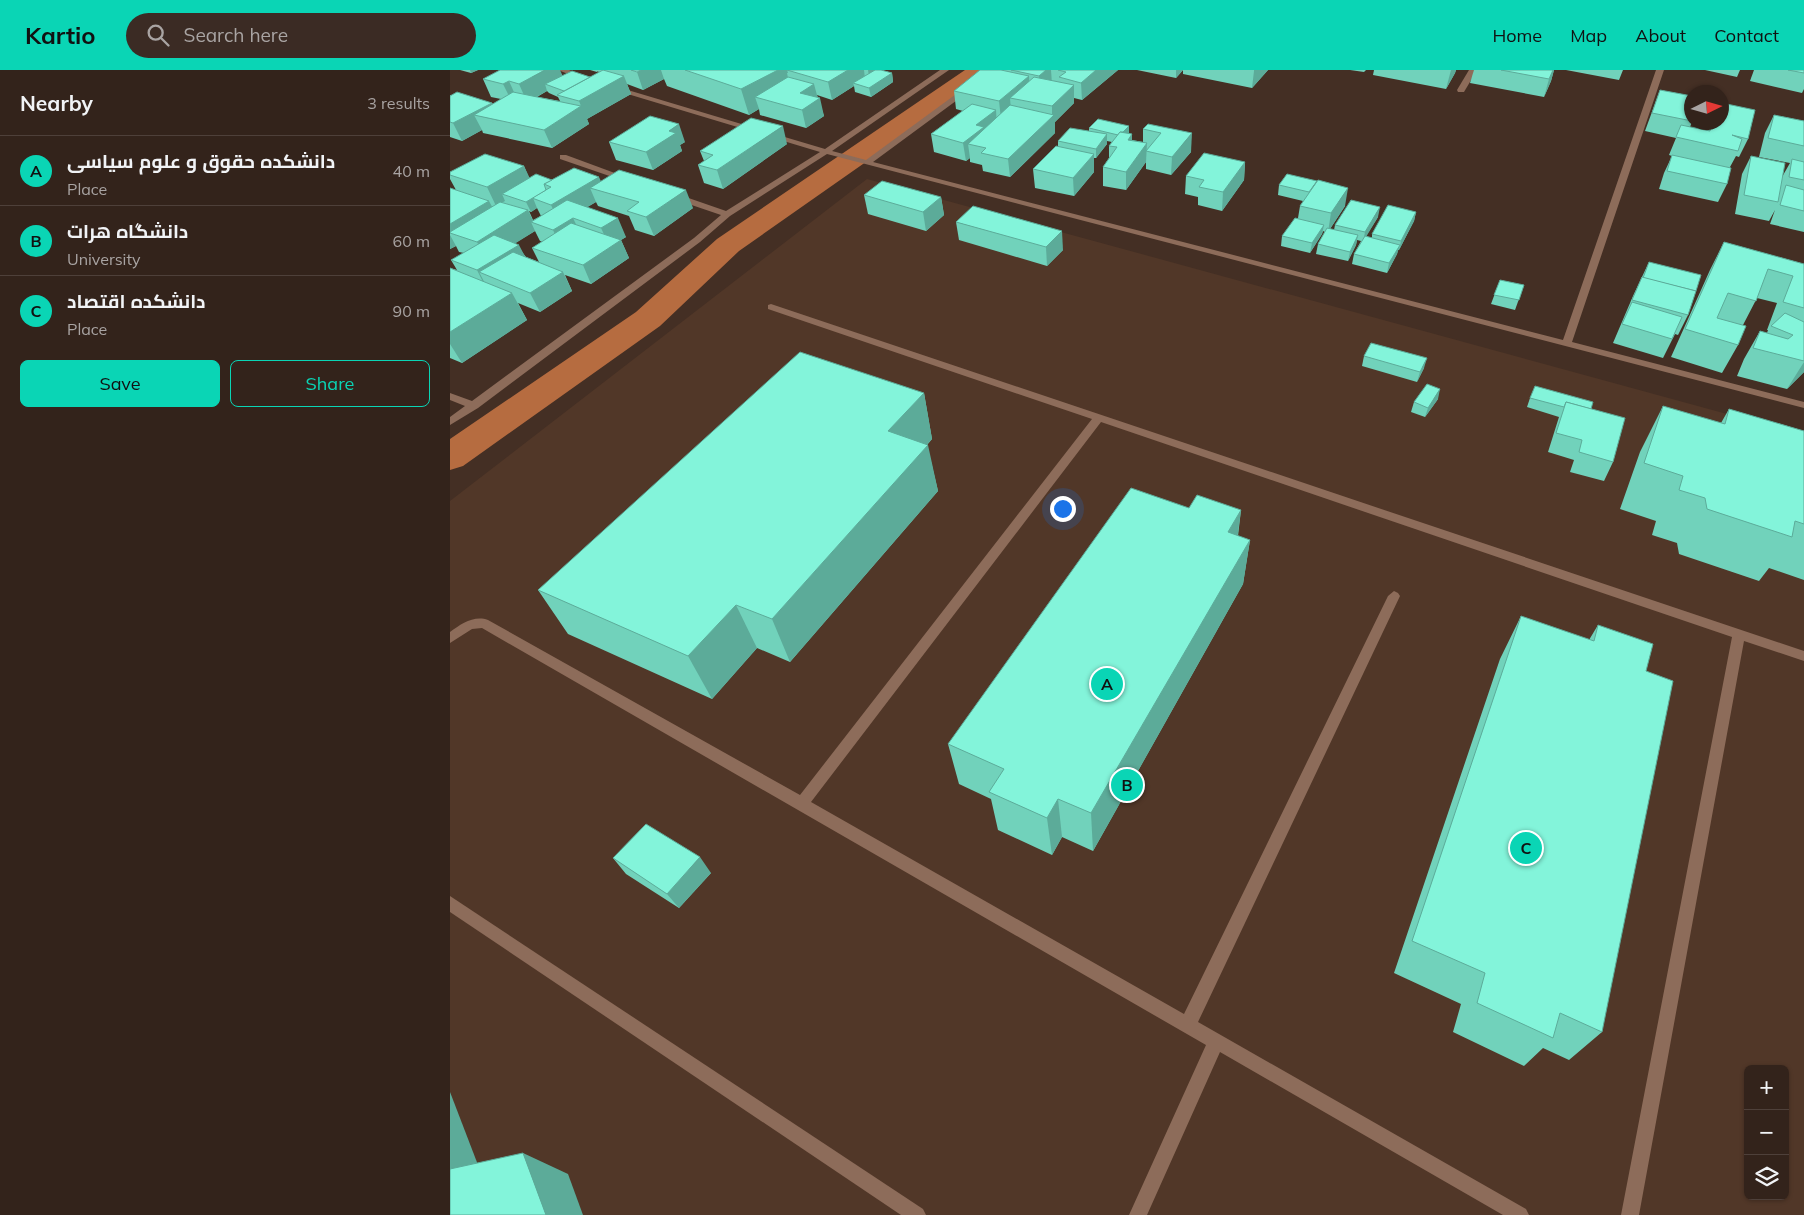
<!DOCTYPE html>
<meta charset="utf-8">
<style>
:root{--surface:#33231b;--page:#3b2b24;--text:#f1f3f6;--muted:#a9a4a3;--line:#4e403a;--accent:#0ad5b5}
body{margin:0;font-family:Mulish,Cairo,sans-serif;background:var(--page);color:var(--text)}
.controls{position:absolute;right:15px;bottom:15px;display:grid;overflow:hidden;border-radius:8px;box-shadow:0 1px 4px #0004}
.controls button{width:45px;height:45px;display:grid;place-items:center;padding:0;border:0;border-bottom:1px solid var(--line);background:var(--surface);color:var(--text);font:25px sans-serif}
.compass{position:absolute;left:1234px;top:15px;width:45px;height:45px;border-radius:50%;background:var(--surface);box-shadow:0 1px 4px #0004;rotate:85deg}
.you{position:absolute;left:612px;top:438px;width:18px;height:18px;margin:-12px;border:4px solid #fff;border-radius:50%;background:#1a73e8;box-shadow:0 0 0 8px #1a73e833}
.badge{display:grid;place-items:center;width:32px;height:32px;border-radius:50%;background:var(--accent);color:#111;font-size:16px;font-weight:700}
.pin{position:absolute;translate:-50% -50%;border:2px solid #fff;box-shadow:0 1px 5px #0006}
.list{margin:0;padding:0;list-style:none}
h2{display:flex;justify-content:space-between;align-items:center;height:65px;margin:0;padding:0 20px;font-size:21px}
h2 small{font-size:16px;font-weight:400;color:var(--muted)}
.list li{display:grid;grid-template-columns:32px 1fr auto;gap:15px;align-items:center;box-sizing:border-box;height:70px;padding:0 20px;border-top:1px solid var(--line)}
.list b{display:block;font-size:19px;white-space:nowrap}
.list p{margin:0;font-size:16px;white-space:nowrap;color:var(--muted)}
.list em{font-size:16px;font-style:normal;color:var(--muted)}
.actions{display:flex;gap:10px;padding:15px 20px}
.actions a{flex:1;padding:11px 0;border:1px solid var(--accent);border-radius:8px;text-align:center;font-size:18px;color:var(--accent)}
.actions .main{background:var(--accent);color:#111}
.icon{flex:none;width:28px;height:28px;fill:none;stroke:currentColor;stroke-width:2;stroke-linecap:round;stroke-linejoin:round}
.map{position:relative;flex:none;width:1354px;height:1145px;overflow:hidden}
header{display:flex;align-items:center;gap:30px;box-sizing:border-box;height:70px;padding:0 25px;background:var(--accent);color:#111}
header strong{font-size:24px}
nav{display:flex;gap:28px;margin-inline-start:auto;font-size:18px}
.search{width:350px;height:45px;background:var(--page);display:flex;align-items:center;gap:12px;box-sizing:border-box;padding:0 18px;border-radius:28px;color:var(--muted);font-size:19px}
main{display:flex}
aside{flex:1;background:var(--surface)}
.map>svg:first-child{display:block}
.built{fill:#513728;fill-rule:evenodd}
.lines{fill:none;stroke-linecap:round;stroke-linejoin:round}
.canal{fill:#b66c40;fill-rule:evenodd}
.service{fill:#8d6c5a;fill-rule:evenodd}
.minor{fill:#8d6c5a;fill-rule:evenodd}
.wall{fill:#71d2bb;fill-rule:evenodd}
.shaded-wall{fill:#5cab99}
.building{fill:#83f4da;stroke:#5cab99}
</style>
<header>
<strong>Kartio</strong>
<div class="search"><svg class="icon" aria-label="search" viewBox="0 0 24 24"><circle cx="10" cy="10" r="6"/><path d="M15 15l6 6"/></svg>Search here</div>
<nav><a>Home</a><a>Map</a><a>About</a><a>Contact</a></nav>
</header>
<main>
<aside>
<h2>Nearby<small>3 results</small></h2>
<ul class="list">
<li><span class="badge">A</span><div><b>دانشکده حقوق و علوم سیاسی</b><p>Place</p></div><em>40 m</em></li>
<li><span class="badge">B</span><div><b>دانشگاه هرات</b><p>University</p></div><em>60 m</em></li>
<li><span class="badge">C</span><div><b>دانشکده اقتصاد</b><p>Place</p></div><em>90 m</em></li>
</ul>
<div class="actions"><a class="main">Save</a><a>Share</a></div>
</aside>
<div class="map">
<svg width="1354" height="1145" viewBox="0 0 1354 1145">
<rect width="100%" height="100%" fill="#442f24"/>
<!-- built -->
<path class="built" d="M417,109L1354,365V1145H0V431ZM1298,999H1335V1126H1298Z"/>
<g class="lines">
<!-- canal -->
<path class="canal" d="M515,0H543L540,5L289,181L210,256L13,396L0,400V369L186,242L267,169Z"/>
<!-- service -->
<g class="service">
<path d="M321,234L1354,581V591L1294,571L1189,1145H1171L1282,567L651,352L361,732L734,944L938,526L944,521L948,523L950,526L748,952L1076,1139L1079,1145H1053L770,982L697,1145H679L756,975L32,558L22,559L0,573V562C11,554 24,545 38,550L350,725L642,349L318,239V235Z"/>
<path d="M0,826L473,1139L476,1145H451L0,842Z"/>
</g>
<!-- minor -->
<g class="minor">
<path d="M108,0H119L140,8L133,10Z"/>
<path d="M490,0H499L382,81L416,90L539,0H548L423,92L1113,270L1206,0H1214L1122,272L1354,332V338L377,84L280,146L250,172L28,338L0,355V347L15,336L0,330V323L22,331L244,168L271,145L221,128V124H227L276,141L370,82L161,19V15L375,79Z"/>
<path d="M1019,0H1027L1014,22H1008L1007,20Z"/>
<path d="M110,85H116L181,109L174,111L110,89Z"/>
</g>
</g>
<!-- wall -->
<g class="wall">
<path d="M10,0H28L21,3Z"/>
<path d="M140,0H431L442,3L443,12L421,27L405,22L404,16L382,30L367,25L374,46L356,58L310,45L309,39L299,45L217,16L214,9L193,20L177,14L181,24L137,49L139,54L102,78L33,63L32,60L12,71L0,67V25L42,33L43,34L51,29L41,27L33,9L113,6L140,7L149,3L148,1L147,2ZM97,21L99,23L108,27L110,31L87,27Z"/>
<path d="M530,0H668L632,30L624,28V33L605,52V63L560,107L533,101L532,95L520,92V88L516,91L484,82L481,64L513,41L506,39L504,21Z"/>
<path d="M687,0H818L802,18L733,4V0L726,8Z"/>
<path d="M900,0H916L914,2Z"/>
<path d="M924,0H1006L1005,3L996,19L923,5Z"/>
<path d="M1024,0H1104L1101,11L1094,27L1020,13Z"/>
<path d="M1116,0H1173L1169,10Z"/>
<path d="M1255,0H1290L1287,7Z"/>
<path d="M1304,0H1354V19L1352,23L1300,11Z"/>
<path d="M1210,20L1242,26V52L1240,57L1257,61L1259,52H1272L1298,69L1289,87L1286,86L1280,97L1277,114L1268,132L1209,119L1214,103L1222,86L1219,85L1226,68L1195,61Z"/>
<path d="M1324,45L1354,51V162L1320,154L1325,140L1319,151L1285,144L1292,104L1301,86L1332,107L1340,93L1309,87L1315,63Z"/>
<path d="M698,54L741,82L721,105L696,99V92L676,120L653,116V97L659,88V76L662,72L657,71V74L646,88H644V102L624,126L585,118L583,99L608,76V71L639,61V58L682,64V70L693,72V59Z"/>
<path d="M159,72H235L230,75L232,81L203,100L166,90Z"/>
<path d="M337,74L273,119L254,113L248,95L254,91L250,81Z"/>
<path d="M795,92L794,110L772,141L748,135V127L735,124L736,106Z"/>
<path d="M74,96L79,108L102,110L151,111L243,138L204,166L185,160L179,146L148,136L146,132L137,137L176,167L171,170L179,188L141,214L115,205L122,221L90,242L68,233L77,250L12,293L0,288V198L7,200L1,190L14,183L9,182L6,176L0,179V118L6,120L0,109V102ZM87,138L91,146L83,150L79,141L81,142ZM85,161L90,171L93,172L82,178L89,192L76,187L65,173Z"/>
<path d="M837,104L895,136L880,159L884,160L885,155L928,147L916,166L922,168V164L966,142L964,151L949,180H948L947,184L937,203L902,194L904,184L911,171L907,170L906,175L898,191L866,184L868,174L875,162L873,161L872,164L860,183L831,176L832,166L848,148L850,136L853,131L828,125L829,115Z"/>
<path d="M414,125L491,127L494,145L476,161L418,144Z"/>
<path d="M506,152L613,180L597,196L509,170Z"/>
<path d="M1274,172L1354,194V302L1337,319L1287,306L1294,289L1310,261L1317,263L1318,260H1317L1327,233L1307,228L1293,255L1288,275L1272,303L1221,287L1260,200Z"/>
<path d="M1199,192L1238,245L1228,265L1225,264L1213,288L1163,273L1183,226Z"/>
<path d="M1050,210L1074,215L1065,240L1041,234Z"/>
<path d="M914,286L974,298L967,312L912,296Z"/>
<path d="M474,323L482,369L477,375L488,421L340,592L307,578L262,629L118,564L88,520Z"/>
<path d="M1080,328L1141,339L1163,392L1154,411L1120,402L1124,390L1098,382L1109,347L1077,337Z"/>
<path d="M988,329L975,347L961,342L964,332Z"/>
<path d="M1213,336L1271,353L1279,339L1354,361V510L1319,498L1309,511L1229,484L1227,473L1202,465L1206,451L1170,439L1190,382Z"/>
<path d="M739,438L791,440L788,466L800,470L793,514L643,781L612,767L602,785L548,760L541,729L509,714L498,674Z"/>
<path d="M1071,546L1139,570L1148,555L1196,601L1152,962L1119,990L1093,978L1074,996L1003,962L1011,934L944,903L1050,589Z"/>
<path d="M163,788L261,803L229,838L176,804Z"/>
</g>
<!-- shaded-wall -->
<g class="shaded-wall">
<path d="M20,0H28L21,3Z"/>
<path d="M95,0H110L115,11L95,14L97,21L77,32L69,14Z"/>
<path d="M191,0H211L214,9L193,20L187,2Z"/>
<path d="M319,0H343H337L338,3H337L341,22L305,27L309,39L299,45L291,19Z"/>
<path d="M398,0H414L415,9L403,13L404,16L382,30L378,12Z"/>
<path d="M418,0H430L419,6Z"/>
<path d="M596,0H601L602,14L590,24L589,6Z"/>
<path d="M646,0H668L632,30L631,13Z"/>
<path d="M726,0H733L726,8Z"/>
<path d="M804,0H818L802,18L804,1Z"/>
<path d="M1001,0H1006L1005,3L996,19Z"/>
<path d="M1103,0H1104L1101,11L1094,27L1099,9Z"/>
<path d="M442,3L443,12L421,27L419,18Z"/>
<path d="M174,6L181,24L137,49L139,54L102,78L94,60L131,36L129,31Z"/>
<path d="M579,6L580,23L560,28L561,40L551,49L549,31Z"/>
<path d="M59,11L67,29L62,32L53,14Z"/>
<path d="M364,14L368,29L370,28L374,46L356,58L352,40L350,23Z"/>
<path d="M624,15V33L605,52V63L560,107L558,89L602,47V36Z"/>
<path d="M42,33L50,51L24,45L32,60L12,71L3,53Z"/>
<path d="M546,40L547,58L518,74L520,88L516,91L513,73L526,55Z"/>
<path d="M229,54L235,72L230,75L232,81L203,100L196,82L219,61Z"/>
<path d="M333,56L337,74L273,119L267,100Z"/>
<path d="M679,56V65H670Z"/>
<path d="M742,63L741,82L721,105L722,87Z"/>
<path d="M657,64V74L646,88V79Z"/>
<path d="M682,64V82L678,70Z"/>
<path d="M697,73L696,92L676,120V102Z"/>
<path d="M644,84V102L624,126L623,108Z"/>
<path d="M795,92L794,110L772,141L773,122Z"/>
<path d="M74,96L83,115L52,124L55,131L46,136L37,117Z"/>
<path d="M149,107L156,122L140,118L146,132L110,154L101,135Z"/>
<path d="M898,118L895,136L878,162L881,143Z"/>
<path d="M236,120L243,138L204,166L196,147Z"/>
<path d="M491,127L494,145L476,161L473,142Z"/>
<path d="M83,128L87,138L81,142L76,132Z"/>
<path d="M39,131L49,150L0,163V154Z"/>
<path d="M930,137L928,147L913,172L915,162Z"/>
<path d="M78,140L84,153L81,152L85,161L37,191L27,172Z"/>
<path d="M966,142L964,151L949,180L951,171Z"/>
<path d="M123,148L132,167L112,179L103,160Z"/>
<path d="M168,148L176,167L171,170L179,188L141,214L133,195L160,177L151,158Z"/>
<path d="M874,155L872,164L860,183L862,173Z"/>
<path d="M612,161L613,180L597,196L596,177Z"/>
<path d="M0,165L6,176L0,179Z"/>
<path d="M908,165L906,175L898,191L900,182Z"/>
<path d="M69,175L79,194L29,202L38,219L37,220L27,200Z"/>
<path d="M950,175L947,184L937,203L939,193Z"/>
<path d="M113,202L122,221L90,242L80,223Z"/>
<path d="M62,223L77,250L12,293L0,274V262Z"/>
<path d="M977,288L974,298L967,312L970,302Z"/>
<path d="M1354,292V302L1337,319Z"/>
<path d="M990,319L988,329L975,347L978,338Z"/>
<path d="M474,323L482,369L449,407L438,361Z"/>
<path d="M478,375L488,421L340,592L322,549Z"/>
<path d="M791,440L785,485L778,462Z"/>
<path d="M800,470L793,514L643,781L641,743Z"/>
<path d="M286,535L307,578L262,629L238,586Z"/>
<path d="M608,729L612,767L602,785L597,748Z"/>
<path d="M250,787L261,803L229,838L217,824Z"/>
<path d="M0,1022L38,1121L0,1107Z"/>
<path d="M73,1083L118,1104L133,1145H96Z"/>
</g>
<!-- building -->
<g class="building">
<path d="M50,0H95L69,14L59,11L53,14L33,9Z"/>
<path d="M153,0L174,6L129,31L107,25Z"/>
<path d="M181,0H191L187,2Z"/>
<path d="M235,0H328L291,19Z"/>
<path d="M337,0H398L378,12Z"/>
<path d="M425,0H431L442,3L419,18L403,13Z"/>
<path d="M530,0H551L579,6L549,31L504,21Z"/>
<path d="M561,0H596L589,6Z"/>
<path d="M608,0H646L631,13L609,7L616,2Z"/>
<path d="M1051,0H1103L1099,9Z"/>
<path d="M1338,0H1354V3Z"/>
<path d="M122,1L140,7L114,21L95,14Z"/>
<path d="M338,7L364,14L350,23L370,28L352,40L305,27Z"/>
<path d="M584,7L624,15L602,36L560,28Z"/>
<path d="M1210,20L1242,26V51L1202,43Z"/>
<path d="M7,22L42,33L3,53L0,52V26Z"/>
<path d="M63,22L131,36L94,60L24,45Z"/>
<path d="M1272,33L1305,40L1298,69L1282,65L1292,69L1288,81L1226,67L1231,55L1260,61L1262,52H1272Z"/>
<path d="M522,34L546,40L526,55L534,57L513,73L481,64Z"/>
<path d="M560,35L604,45L558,89L531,83L536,78L518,74Z"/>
<path d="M1324,45L1354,51V76L1318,68Z"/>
<path d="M200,46L229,54L219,61L226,63L196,82L159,72Z"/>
<path d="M301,48L333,56L267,100L248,95L263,85L250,81Z"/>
<path d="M648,49L679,56L673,62H670L668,65L639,58Z"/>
<path d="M698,54L742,63L722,87L696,81L711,63L693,59Z"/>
<path d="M620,58L657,64L646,79L608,71Z"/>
<path d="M670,62L682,64L678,70L697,73L676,102L653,97L667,77L659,76Z"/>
<path d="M606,76L644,84L623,108L583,99Z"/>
<path d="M754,83L795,92L773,122L749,117L754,110L736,106Z"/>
<path d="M35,84L74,96L37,117L0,105V102Z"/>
<path d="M1222,85L1281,98L1277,114L1217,101Z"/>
<path d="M1301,86L1335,93L1328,132L1294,125Z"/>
<path d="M1342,89L1354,92V110L1339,107Z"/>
<path d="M124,98L149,107L101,135L82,128L101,117L94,114Z"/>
<path d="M169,100L236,120L196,147L177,141L189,132L140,118Z"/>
<path d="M86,104L102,110L94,114L96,120L76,132L52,124Z"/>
<path d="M837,104L867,111L859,122L829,115Z"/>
<path d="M868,110L898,118L881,143L850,136Z"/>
<path d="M432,111L491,127L473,142L414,125Z"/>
<path d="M1336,115L1354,120V141L1330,135Z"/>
<path d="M0,118L39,131L0,154Z"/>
<path d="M117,130L168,148L151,158L123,148L103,160L81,152Z"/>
<path d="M901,130L930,137L915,162L885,155Z"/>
<path d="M50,132L78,140L27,172L0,163V162Z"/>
<path d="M938,135L966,142L951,171L922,164Z"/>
<path d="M523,136L612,161L596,177L506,152Z"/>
<path d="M845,148L874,155L862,173L832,166Z"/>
<path d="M121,153L171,170L133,195L82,178Z"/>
<path d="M877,158L908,165L900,182L868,174Z"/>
<path d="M44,165L69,175L27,200L1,190Z"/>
<path d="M915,166L950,175L939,193L904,184Z"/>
<path d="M1274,172L1354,194V238L1333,232L1343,206L1318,199L1306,231L1278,223L1267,248L1296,256L1288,275L1235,259Z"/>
<path d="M63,182L113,202L80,223L29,202Z"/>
<path d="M1199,192L1251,205L1246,221L1193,208Z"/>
<path d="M0,198L62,223L0,262Z"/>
<path d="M1192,207L1246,221L1238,245L1182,230Z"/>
<path d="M1050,210L1074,215L1069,230L1044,225Z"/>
<path d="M1182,232L1232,247L1222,269L1172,254Z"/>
<path d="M1335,243L1354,252V291L1303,278L1310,261L1338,269L1343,265L1321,256Z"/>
<path d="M921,273L977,288L970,302L914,286Z"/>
<path d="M350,282L474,323L438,361L478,375L322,549L286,535L238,586L88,520Z"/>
<path d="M977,314L990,319L978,338L964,332Z"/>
<path d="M1085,316L1143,332L1141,339L1116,332L1114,337L1080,328Z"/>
<path d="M1116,332L1175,348L1163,392L1129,382L1132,370L1106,363Z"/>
<path d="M1213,336L1275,354L1279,339L1354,361V454L1345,451L1342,467L1257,439L1255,428L1229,420L1233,406L1194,393Z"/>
<path d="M681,418L739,438L747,425L791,440L778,462L800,470L641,743L608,729L597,748L539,722L554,699L498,674Z"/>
<path d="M1071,546L1144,571L1148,555L1203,574L1196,601L1223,611L1152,962L1110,943L1103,968L1027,933L1035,903L962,871Z"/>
<path d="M196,754L250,787L217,824L163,788Z"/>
<path d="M73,1083L96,1145H0V1099Z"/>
</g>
</svg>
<div class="controls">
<button>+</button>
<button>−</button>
<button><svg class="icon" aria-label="layers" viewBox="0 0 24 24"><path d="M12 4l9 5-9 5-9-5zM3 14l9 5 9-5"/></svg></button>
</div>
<svg class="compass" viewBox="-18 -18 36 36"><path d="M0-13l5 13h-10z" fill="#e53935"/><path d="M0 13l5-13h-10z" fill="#a9a4a3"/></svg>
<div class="you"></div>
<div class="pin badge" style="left:657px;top:614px">A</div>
<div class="pin badge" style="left:677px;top:715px">B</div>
<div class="pin badge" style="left:1076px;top:778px">C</div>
</div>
</main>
